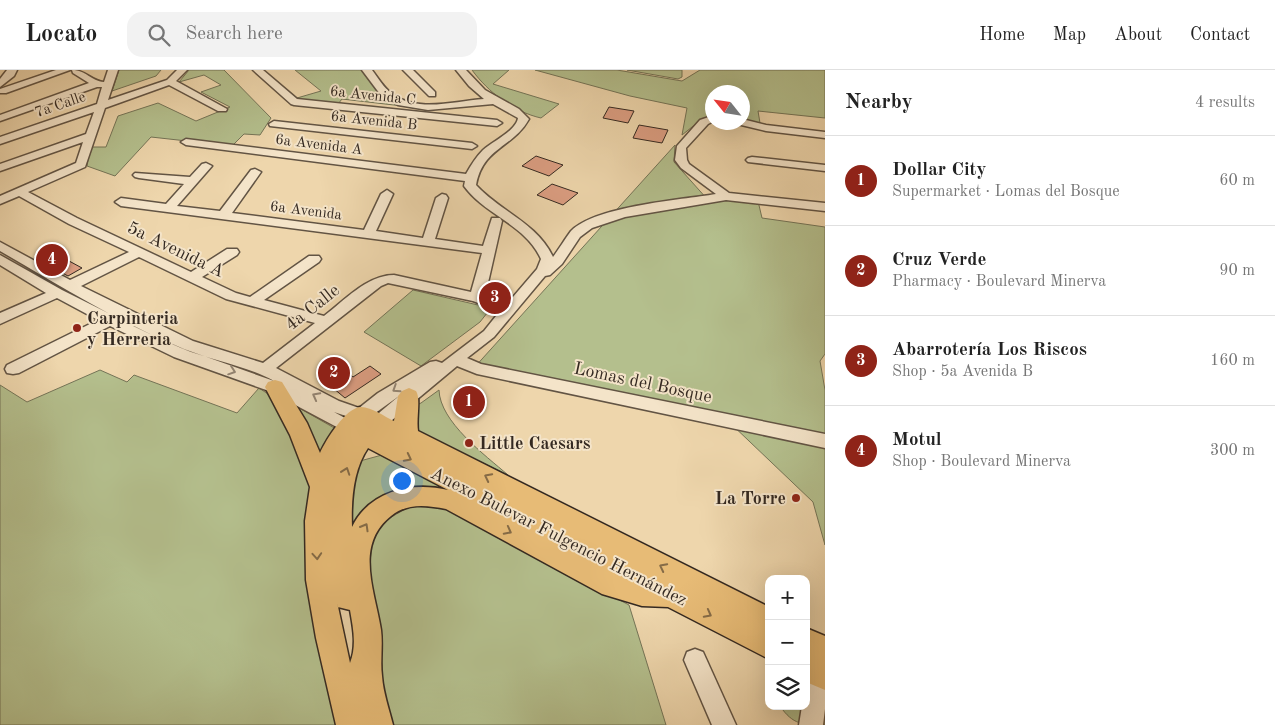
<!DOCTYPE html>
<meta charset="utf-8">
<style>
:root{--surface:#fff;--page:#f2f2f2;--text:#222;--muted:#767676;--line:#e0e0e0;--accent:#8f2418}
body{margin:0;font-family:"Old Standard TT",serif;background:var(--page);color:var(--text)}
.controls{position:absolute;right:15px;bottom:15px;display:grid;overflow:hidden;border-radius:10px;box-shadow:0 5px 20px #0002}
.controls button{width:45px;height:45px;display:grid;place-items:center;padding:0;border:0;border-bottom:1px solid var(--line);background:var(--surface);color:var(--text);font:25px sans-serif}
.compass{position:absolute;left:705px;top:15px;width:45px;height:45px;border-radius:50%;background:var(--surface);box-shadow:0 5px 20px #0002;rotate:300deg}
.you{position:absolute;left:401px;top:410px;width:18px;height:18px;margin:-12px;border:4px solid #fff;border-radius:50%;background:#1a73e8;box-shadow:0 0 0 8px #1a73e833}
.badge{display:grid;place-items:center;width:32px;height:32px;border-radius:50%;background:var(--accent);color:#fff;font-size:16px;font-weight:700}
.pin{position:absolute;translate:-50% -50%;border:2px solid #fff;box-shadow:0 1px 5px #0006}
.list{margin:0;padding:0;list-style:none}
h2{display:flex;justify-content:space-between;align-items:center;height:65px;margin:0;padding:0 20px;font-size:21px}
h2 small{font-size:16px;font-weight:400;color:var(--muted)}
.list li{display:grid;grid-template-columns:32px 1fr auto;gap:15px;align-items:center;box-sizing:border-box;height:90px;padding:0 20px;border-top:1px solid var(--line)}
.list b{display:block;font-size:19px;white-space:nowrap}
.list p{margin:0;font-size:16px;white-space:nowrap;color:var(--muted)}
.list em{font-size:16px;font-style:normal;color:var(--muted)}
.icon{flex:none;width:28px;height:28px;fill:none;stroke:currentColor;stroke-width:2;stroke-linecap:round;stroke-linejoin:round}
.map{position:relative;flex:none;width:825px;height:655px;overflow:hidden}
header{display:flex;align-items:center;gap:30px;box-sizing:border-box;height:70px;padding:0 25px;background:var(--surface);border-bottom:1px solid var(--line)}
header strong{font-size:24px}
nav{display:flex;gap:28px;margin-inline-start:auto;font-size:18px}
.search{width:350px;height:45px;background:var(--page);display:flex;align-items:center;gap:12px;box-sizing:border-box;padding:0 18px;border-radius:15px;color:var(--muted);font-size:19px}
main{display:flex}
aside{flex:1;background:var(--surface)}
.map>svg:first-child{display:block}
.green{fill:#b4bf8d;stroke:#747457}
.building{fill:#dc9e82;stroke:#342921}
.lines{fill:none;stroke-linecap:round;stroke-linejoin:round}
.minor-casing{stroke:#625444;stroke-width:3}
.major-casing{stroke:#342921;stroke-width:3}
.minor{fill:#f4e4c9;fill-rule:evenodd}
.major{fill:#e7bb76;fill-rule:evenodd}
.oneway{stroke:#948675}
.oneway2{stroke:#856b47}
.poi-dot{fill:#8f2418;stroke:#f4e4c9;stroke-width:2}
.labels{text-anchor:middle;stroke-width:4;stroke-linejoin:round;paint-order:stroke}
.far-street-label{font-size:15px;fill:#342921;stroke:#f4e4c9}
.street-label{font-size:18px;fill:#342921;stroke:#f4e4c9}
.poi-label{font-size:18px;font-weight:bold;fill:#342921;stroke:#f4e4c9;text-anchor:start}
</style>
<header>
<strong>Locato</strong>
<div class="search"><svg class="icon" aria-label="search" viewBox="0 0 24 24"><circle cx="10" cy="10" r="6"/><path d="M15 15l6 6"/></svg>Search here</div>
<nav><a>Home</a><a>Map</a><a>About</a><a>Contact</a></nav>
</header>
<main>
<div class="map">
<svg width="825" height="655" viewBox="0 0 825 655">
<rect width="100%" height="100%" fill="#eed6ac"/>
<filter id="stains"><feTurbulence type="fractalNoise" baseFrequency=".004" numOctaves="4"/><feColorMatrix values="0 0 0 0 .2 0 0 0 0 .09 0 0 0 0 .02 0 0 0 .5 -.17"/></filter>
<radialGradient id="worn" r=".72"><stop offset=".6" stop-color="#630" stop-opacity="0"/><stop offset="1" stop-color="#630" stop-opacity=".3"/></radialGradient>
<!-- green -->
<g class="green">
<path d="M119,0H161L156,6L112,21Z"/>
<path d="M189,0H224L271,48L260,65L244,64L232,76L151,67L115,106L87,96L90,77H106L118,46L158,33L196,51L230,37L201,22L221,15L204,5L179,12Z"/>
<path d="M295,0H363L378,17L411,37L342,29L338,34L302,31L297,28L321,21Z"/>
<path d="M472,0H509L493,14L559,34L541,48C514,42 488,22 472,0Z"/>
<path d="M535,0H617L682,11L700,0H825V48L758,41L760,53L743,50L742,22H712V46L697,53L682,65L687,38L630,26Z"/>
<path d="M627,0H682V7L678,9Z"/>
<path d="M675,75L674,92L708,130L758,131L762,148L825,157V284L820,291L825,320V475L813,432L728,351L473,299Z"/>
<path d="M413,220L491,238L480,252L421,296L364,262Z"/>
<path d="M100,300L127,312L134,305L237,343L259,318L268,324L290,355L312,415L305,456L307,508L339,655H0V315L27,332Z"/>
<path d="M439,320C440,352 485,385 508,405L418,362L412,337L421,333Z"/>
<path d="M287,331L336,359L320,395Z"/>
<path d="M382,385L639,517L455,430L406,425L353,475L349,423L360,391Z"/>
<path d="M423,434L442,437L629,535L666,655H393L375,589L365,511L374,457L407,438Z"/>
<path d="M780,636H825V655C803,655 793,655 780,636Z"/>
</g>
<!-- building -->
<g class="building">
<path d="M609,37L634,41L628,53L603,48Z"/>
<path d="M639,55L668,60L662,73L633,68Z"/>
<path d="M536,86L563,95L549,106L522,96Z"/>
<path d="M552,114L578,123L563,135L537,125Z"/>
<path d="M48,180L58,185L82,198L68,206L34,188Z"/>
<path d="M339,296L353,307L370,296L381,304L345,328L333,318L336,316L322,306Z"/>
</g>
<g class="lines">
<!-- minor casing -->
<g class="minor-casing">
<g id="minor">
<path d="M7,0H17L14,6L0,17V9Z"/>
<path d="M56,0H70L6,23H0V19Z"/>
<path d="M72,0C86,0 91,11 104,12L108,0H118L108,30L167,10L177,0H187L176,11L227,39L226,41H218L169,15L105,38L85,97L28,122L77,148L191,202L227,179H237L239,182L237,185L202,207L236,223L250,227L309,186H319L321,189L319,192L264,230L324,246C344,231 367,205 394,205L471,222L482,183L121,136L115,132L121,128L166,134L184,114L139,108L135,107L133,105L135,103L190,107L202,94L206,93L212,96L177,136L220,141L251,100L255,99L261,102L232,143L364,160L381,124L387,120L393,124L376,161L423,168L436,128L442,124L446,125L448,128L435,169L483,176L492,148H500L502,151L485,226L507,234L537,199L541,189C525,154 486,146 464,116L465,111L186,75L181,72L186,69L466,104C471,95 476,87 483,80C493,71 516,61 518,48L493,34L428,40L398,35L380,24L362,0H372C378,8 384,18 392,24C418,43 455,31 484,29L469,16L456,0H466L485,20L519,39L529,49C513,78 483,77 476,115C501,142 537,153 553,187C559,179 565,169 571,161C596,136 680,130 716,124L681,98L675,90L677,76L700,50L712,46V52L708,54L686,78L687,90L689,94L729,123L825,133V141L726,130L625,147L592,158L580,167L562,194L550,205L545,206L494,267L467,288L481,294L825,364V378L477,304L457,296L385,356L379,358L373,356L371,352L373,348L399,326L367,349L361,351L334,342L354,353L356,357L354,361L348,363L269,321L174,287L110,256L19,303L13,304L7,303L5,299L7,295L98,250L57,228L0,254V243L46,223L0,195V185L62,220L152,265L184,279L274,311C245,295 212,291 181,278C118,252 59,215 0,181V172L70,210L129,182L69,154L19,126L0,134V126L76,93L83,72L0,101V94L86,64L94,42L0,74V67L97,34L102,17H97L0,51V45L89,13L73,3ZM139,187L226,229L315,253L263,293L193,271L81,216ZM388,213L473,231L500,241L484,261L442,293L436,291L430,292L378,323L359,338L339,331L276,298L381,216Z"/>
<path d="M253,0H263L297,29L497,50L502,53L497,56L294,35L291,34Z"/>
<path d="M403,0H413L435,22V26H429Z"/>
<path d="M742,49L766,55L825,62V68L766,61L737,54L736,52H742Z"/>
<path d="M274,51L472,73L477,76L472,79L270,56L269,54Z"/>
<path d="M752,87L825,95V101L748,92L746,90L748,88Z"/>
<path d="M825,571V639L823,655H799L802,636H806C806,614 808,594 817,574Z"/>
<path d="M695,579L703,582L736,655H712L684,590L687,582Z"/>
</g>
</g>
<!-- major casing -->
<g class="major-casing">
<g id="major">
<path d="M275,310L282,312L307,353L320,383C326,370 346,337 361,337C372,337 385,347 394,351L398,326L402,321L409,318L416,321C421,328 416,349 418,361L769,537V589L668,537L642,536L602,524L446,439C426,435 407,433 391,446C354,475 375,521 381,560C383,576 380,591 382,606C383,622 389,639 393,655H336L316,568L306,510L305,451L310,417L290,365L265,317L268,312ZM368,378L448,420C412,411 369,421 352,457C351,430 353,400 368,378ZM337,532L338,537L350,540C353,557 357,576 350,593Z"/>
<path d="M806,558L825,566V620L806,612Z"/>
</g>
</g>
<!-- minor -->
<use href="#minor" class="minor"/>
<!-- major -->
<use href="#major" class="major"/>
</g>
<!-- one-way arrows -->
<defs><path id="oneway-chevron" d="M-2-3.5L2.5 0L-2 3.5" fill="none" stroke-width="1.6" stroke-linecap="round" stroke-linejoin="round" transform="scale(1.25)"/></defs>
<g class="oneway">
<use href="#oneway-chevron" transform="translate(232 301) rotate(19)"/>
<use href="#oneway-chevron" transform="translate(396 319) rotate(147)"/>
<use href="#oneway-chevron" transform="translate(316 326) rotate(-152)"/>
</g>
<g class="oneway2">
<use href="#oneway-chevron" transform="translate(408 388) rotate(27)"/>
<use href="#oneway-chevron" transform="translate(346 401) rotate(-71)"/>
<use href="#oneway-chevron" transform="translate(488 407) rotate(-153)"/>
<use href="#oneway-chevron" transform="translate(365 457) rotate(-60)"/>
<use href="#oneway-chevron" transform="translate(508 461) rotate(28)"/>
<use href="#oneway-chevron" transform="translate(317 486) rotate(86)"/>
<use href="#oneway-chevron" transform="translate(663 497) rotate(-153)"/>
<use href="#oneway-chevron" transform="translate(708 544) rotate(28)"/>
</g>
<!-- markers -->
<g class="poi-dot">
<circle cx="77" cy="258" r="5"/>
<circle cx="469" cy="373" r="5"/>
<circle cx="796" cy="428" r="5"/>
</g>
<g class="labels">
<!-- far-street labels -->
<g class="far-street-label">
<text transform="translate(373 25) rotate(6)" y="5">6a Avenida C</text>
<text transform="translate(60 34) rotate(-19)" y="5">7a Calle</text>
<text transform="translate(374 50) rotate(6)" y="5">6a Avenida B</text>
<text transform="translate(319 74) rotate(7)" y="5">6a Avenida A</text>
<text transform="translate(306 140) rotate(7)" y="5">6a Avenida</text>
</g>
<!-- street labels -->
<g class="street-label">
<text transform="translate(176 179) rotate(26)" y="6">5a Avenida A</text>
<text transform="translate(312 237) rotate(-38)" y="6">4a Calle</text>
<text transform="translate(643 312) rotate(12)" y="6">Lomas del Bosque</text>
<text transform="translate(559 466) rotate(27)" y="6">Anexo Bulevar Fulgencio Hernández</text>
</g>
<!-- poi labels -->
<g class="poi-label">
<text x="87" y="254">Carpinteria<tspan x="87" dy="21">y Herreria</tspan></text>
<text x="479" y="379">Little Caesars</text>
<text x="786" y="434" text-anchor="end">La Torre</text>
</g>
</g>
<rect width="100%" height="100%" filter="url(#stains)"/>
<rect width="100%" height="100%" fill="url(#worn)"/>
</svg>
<div class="controls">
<button>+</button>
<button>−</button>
<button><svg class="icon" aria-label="layers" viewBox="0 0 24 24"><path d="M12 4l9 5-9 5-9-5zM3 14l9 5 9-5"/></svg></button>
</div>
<svg class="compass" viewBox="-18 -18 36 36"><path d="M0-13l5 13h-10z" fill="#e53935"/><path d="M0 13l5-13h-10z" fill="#767676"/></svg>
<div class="you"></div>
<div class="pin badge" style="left:469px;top:332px">1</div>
<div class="pin badge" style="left:334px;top:303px">2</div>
<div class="pin badge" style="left:495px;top:228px">3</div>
<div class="pin badge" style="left:52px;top:190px">4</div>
</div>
<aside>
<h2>Nearby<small>4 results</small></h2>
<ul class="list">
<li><span class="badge">1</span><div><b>Dollar City</b><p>Supermarket · Lomas del Bosque</p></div><em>60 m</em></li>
<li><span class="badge">2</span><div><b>Cruz Verde</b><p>Pharmacy · Boulevard Minerva</p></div><em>90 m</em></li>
<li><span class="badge">3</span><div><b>Abarrotería Los Riscos</b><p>Shop · 5a Avenida B</p></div><em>160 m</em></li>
<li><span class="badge">4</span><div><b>Motul</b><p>Shop · Boulevard Minerva</p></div><em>300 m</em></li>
</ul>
</aside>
</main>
